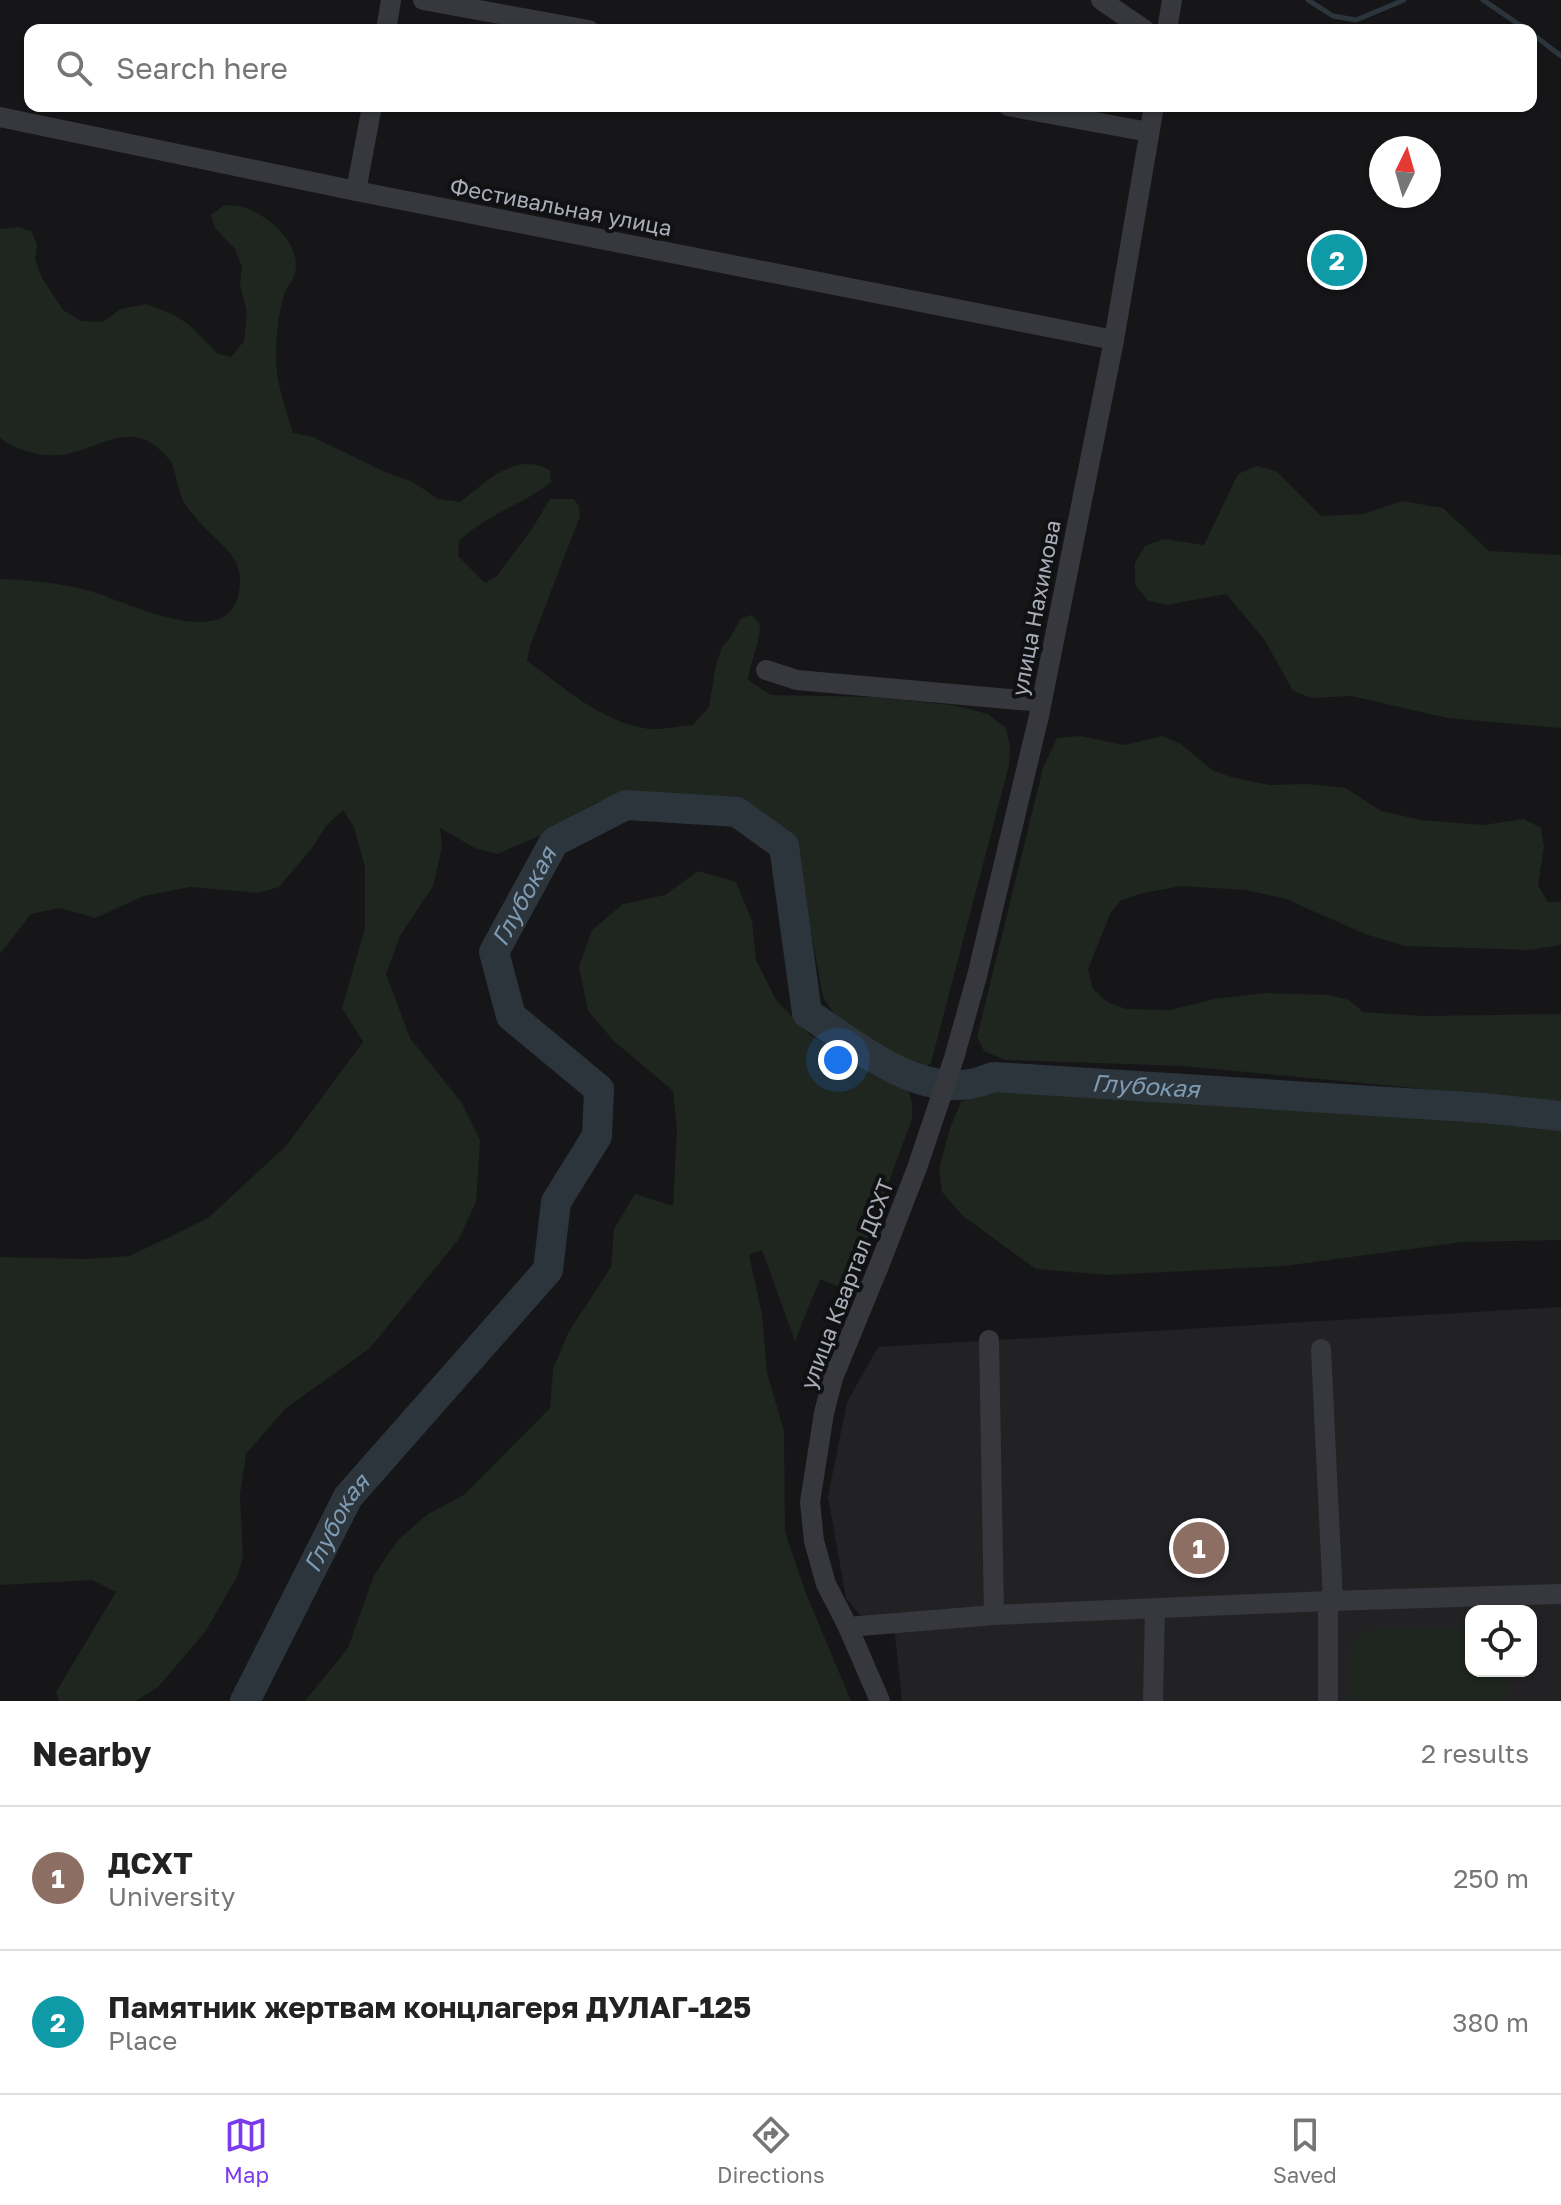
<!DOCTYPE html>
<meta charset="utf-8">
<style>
:root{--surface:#fff;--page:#f2f2f2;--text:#222;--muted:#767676;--line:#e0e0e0;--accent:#7c3aed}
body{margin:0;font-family:"Golos Text",sans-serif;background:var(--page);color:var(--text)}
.controls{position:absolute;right:24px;bottom:24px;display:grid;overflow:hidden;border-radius:16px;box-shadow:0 2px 6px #0004}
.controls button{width:72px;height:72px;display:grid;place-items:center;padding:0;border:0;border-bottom:2px solid var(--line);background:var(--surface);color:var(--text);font:40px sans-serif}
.compass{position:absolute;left:1369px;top:136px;width:72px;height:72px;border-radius:50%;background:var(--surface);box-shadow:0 2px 6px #0004;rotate:5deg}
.you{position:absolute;left:838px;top:1060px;width:28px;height:28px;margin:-20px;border:6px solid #fff;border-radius:50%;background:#1a73e8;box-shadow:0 0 0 12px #1a73e833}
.badge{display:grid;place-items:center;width:52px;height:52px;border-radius:50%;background:var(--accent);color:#fff;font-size:26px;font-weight:700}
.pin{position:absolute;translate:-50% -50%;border:4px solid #fff;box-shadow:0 2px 8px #0006}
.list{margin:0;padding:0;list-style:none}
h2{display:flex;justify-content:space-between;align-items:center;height:104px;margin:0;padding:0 32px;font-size:34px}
h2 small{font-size:26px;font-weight:400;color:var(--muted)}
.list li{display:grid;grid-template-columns:52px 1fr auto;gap:24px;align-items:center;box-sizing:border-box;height:144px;padding:0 32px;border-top:2px solid var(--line)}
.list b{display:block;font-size:30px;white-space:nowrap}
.list p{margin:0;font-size:26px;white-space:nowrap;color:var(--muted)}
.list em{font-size:26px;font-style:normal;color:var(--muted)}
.icon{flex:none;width:44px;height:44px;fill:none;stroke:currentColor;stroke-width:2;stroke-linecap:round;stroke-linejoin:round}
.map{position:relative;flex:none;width:1561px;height:1701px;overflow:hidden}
.search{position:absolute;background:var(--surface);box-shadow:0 2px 6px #0004;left:24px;right:24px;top:24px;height:88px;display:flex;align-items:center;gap:20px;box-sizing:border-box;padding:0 28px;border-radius:16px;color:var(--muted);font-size:30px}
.sheet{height:392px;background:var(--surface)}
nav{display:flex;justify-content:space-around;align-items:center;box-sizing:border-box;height:112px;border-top:2px solid var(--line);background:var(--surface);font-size:22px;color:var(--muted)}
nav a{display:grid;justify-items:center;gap:4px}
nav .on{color:var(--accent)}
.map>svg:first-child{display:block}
.built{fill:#222225;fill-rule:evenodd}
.green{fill:#1e261f}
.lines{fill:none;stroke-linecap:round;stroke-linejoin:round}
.stream{stroke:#2c353c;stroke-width:5}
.river{stroke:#2c353c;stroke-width:30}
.minor{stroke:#37383d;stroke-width:20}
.labels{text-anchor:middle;stroke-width:8;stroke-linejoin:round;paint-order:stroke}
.street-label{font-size:22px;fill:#a8adb8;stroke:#111113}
.water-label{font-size:24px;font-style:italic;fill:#7f9bb3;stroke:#111113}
</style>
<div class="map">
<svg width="1561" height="1701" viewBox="0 0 1561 1701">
<rect width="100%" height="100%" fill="#161618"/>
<!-- built -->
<path class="built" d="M1561,1307V1701H902L893,1617L863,1619L846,1598L828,1497L847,1402L878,1347ZM1471,1611H1531V1671H1471Z"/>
<!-- green -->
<g class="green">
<path d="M224,205C229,206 236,205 242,207C268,214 302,244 295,273C294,280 287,286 284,294C279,312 276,336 276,355C275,379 286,410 293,433L313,437L387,473L413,482L438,499L460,502C487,482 514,451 550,470L551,482C521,506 488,513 459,541L458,556L485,583L496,577L532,529L550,499H574L579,506L580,516L530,646L527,661C566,688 600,722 649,729C663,730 679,726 693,725L709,707L716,665L722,647L730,638L741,618L752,615L760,624C760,644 750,661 748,680L771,695L874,697L952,705L988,714L1006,728L1010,746L1009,765L931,1063L924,1068L908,1065L870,1044L837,1018L823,997L812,937L787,840L764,820L723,798L694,795L626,796L596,803L544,834L497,854L477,849L440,828L442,847L433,886L400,936L386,974L410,1038L462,1103L480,1140L476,1202L459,1239L370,1348L286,1408L246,1454L240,1495L243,1557L237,1577L205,1632L158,1687L136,1701H59L56,1692L116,1592L92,1580L0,1585V1257L87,1259L130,1256L208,1218L286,1146L363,1042L342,1008L365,928V867L354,827L343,810L326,826L312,848L279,887L258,893L190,887L144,896L95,918L60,908L31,914L0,954V579C30,580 62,583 90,591C129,602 240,661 240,580C240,552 211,538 196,518C190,511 182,501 180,493C176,482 176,467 168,458C137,421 111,441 75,452C50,460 21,453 0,438V229L19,227L31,231L37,244L35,259L42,278L63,310L81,321L103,322L120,309L147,304L174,315L188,324L218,354L231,357L244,341L247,312L240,285L242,267L235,249L215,228L211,215Z"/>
<path d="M1257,466L1276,471L1321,516L1363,514L1402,501L1443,508L1489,551L1561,555V728L1448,718L1351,696L1312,698L1293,691L1264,639L1226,594L1166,605L1147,600L1135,584V563L1145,546L1164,539L1204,545L1238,474Z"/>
<path d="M1080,736L1124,745L1162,736L1181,744L1212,770L1231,777L1269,785L1307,784L1346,788L1381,811L1421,820L1483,825L1524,819L1541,828L1544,847L1538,885L1548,902H1561V945L1530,950L1405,946L1365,934L1286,899L1246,890L1181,886L1139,894L1120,901L1110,914L1088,969L1093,989L1107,1002L1126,1009L1171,1010L1214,999L1266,993L1329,995L1349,1000L1363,1012L1424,1016L1561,1014V1102L1183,1066L1005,1060L984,1051L977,1037L1043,768L1057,738Z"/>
<path d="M698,871L736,882L752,921L756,960L776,1000L810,1035L846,1055L905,1084C912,1096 913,1106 912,1119L849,1291L820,1279L795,1341L762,1250L749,1255L762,1314L767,1373L784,1431L785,1532L805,1591L851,1701H305L348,1648L374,1575L398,1540L428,1514L464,1495L550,1408L553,1369L568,1333L611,1267L614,1229L635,1194L673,1206L677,1130L673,1091L613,1040L588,1011L579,967L592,930L623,904L665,895Z"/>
<path d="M1019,1088L1427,1114L1561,1126V1240L1463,1242L1284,1266L1108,1275L1036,1269L963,1216L942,1192L939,1169L950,1128L961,1102L982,1093Z"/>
<path d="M1471,1628V1671H1507L1508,1701H1347L1349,1653L1356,1637L1371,1630Z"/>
</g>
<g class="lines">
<!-- stream -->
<g class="stream">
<path d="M1308,0L1333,16L1356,20L1404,0"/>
<path d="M1483,0L1527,30"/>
<path d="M1531,33L1561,56"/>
</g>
<!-- river -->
<path class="river" id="s1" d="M245,1701L348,1497L548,1270L556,1202L597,1136L599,1089L511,1016L494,952L554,842L626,805L737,812L784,846L807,1013C853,1043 912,1094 970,1084C978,1083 987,1079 994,1077L1484,1108L1561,1116"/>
<!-- minor -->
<g class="minor">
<path d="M423,0L589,30"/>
<path d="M1101,0L1145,30"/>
<path d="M386,30L391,0"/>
<path d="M1167,30L1172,0"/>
<path d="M1008,106L1149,132"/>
<path d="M0,117L356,191L1114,340"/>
<path d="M356,191L372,106"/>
<path d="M766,670L797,680L1042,702"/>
<path d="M989,1340L994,1615"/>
<path d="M1321,1349L1333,1601"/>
<path d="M1328,1601V1701"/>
<path d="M848,1627L994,1615L1328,1601L1561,1594"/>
<path d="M880,1701L848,1627L826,1584L814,1541L810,1502L824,1413L833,1378L881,1261L917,1168L954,1058L977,976L1039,716L1114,340L1154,106"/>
<path d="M1153,1701L1155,1609"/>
</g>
</g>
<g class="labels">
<!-- street labels -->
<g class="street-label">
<text transform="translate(561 207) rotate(11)" y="8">Фестивальная улица</text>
<text transform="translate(1036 608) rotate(-79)" y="8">улица Нахимова</text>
<text transform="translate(847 1284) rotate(-69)" y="8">улица Квартал ДСХТ</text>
</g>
<!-- water labels -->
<g class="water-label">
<text dy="8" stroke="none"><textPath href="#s1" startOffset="968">Глубокая</textPath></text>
<text dy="8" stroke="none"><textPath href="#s1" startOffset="1808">Глубокая</textPath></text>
<text dy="8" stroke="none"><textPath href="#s1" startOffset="200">Глубокая</textPath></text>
</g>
</g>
</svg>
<div class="controls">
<button><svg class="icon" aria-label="locate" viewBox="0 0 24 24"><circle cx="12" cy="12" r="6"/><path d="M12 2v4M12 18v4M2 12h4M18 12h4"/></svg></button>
</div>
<svg class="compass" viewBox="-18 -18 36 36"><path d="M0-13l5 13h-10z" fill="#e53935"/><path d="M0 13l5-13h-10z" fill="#767676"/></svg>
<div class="you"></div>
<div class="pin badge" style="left:1199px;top:1548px;background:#8d6e63">1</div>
<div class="pin badge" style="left:1337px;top:260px;background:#0f9aa8">2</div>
<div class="search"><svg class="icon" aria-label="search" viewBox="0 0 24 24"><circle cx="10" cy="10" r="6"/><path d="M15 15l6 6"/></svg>Search here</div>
</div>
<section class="sheet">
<h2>Nearby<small>2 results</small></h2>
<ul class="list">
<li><span class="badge" style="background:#8d6e63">1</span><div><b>ДСХТ</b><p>University</p></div><em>250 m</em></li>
<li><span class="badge" style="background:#0f9aa8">2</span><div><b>Памятник жертвам концлагеря ДУЛАГ-125</b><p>Place</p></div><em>380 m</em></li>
</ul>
</section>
<nav>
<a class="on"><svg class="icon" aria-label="map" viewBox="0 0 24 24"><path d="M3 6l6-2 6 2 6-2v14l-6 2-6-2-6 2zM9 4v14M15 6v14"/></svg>Map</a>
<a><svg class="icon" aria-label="directions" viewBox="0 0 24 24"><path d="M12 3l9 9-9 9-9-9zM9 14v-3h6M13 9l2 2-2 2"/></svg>Directions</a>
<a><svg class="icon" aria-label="saved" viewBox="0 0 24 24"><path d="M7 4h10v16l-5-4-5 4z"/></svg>Saved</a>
</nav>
